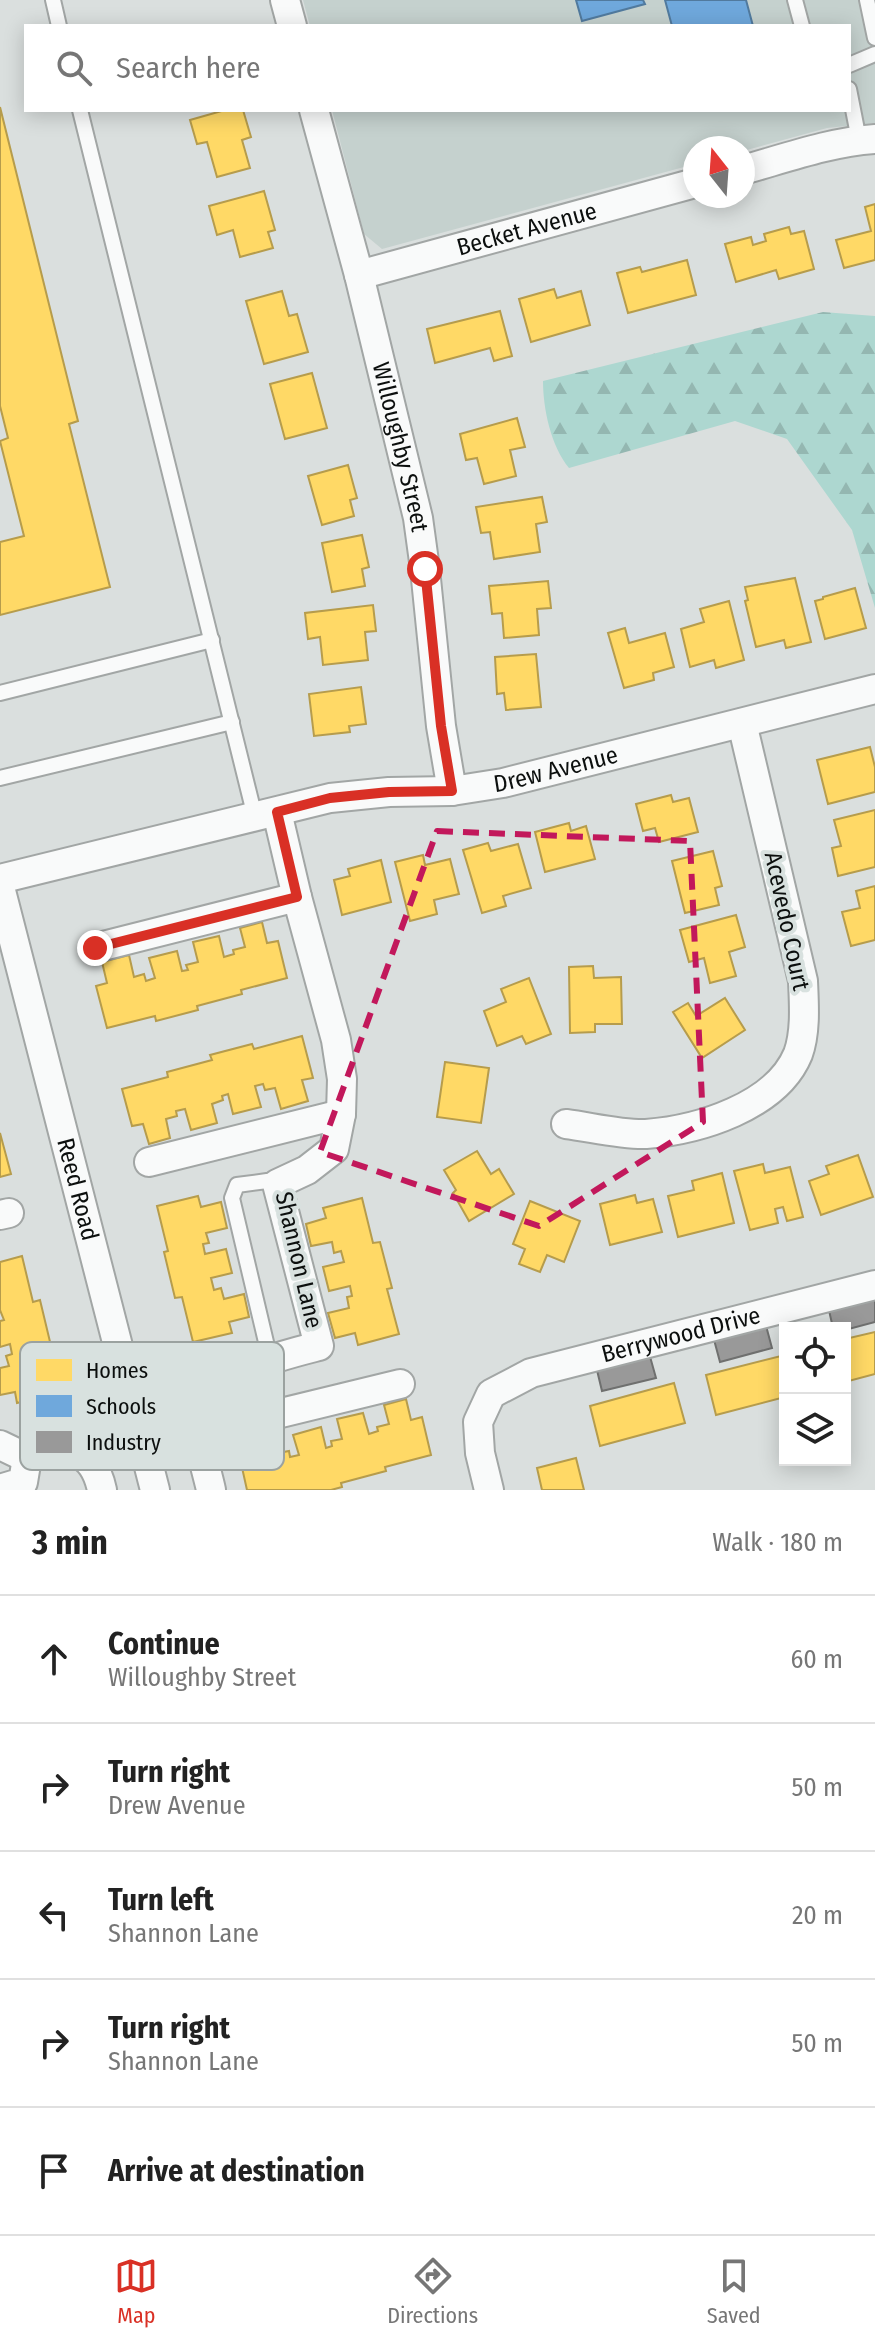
<!DOCTYPE html>
<meta charset="utf-8">
<style>
:root{--surface:#fff;--page:#f6f6f6;--text:#222;--muted:#767676;--line:#e0e0e0;--accent:#d93025}
body{margin:0;font-family:"Fira Sans Condensed",sans-serif;background:var(--page);color:var(--text)}
.controls{position:absolute;right:24px;bottom:24px;display:grid;overflow:hidden;border-radius:0px;box-shadow:0 4px 20px #0003}
.controls button{width:72px;height:72px;display:grid;place-items:center;padding:0;border:0;border-bottom:2px solid var(--line);background:var(--surface);color:var(--text);font:40px sans-serif}
.compass{position:absolute;left:683px;top:136px;width:72px;height:72px;border-radius:50%;background:var(--surface);box-shadow:0 4px 20px #0003;rotate:343deg}
.stop{position:absolute;width:24px;height:24px;margin:-18px;border:6px solid #d93025;border-radius:50%;background:#fff}
.stop.end{background:#d93025;border-color:#fff;box-shadow:0 2px 8px #0008}
.list{margin:0;padding:0;list-style:none}
h2{display:flex;justify-content:space-between;align-items:center;height:104px;margin:0;padding:0 32px;font-size:34px}
h2 small{font-size:26px;font-weight:400;color:var(--muted)}
.list li{display:grid;grid-template-columns:52px 1fr auto;gap:24px;align-items:center;box-sizing:border-box;height:128px;padding:0 32px;border-top:2px solid var(--line)}
.list b{display:block;font-size:30px;white-space:nowrap}
.list p{margin:0;font-size:26px;white-space:nowrap;color:var(--muted)}
.list em{font-size:26px;font-style:normal;color:var(--muted)}
.icon{flex:none;width:44px;height:44px;fill:none;stroke:currentColor;stroke-width:2;stroke-linecap:round;stroke-linejoin:round}
.map{position:relative;flex:none;width:875px;height:1490px;overflow:hidden}
.search{position:absolute;background:var(--surface);box-shadow:0 4px 20px #0003;left:24px;right:24px;top:24px;height:88px;display:flex;align-items:center;gap:20px;box-sizing:border-box;padding:0 28px;border-radius:0px;color:var(--muted);font-size:30px}
.sheet{height:744px;background:var(--surface)}
nav{display:flex;justify-content:space-around;align-items:center;box-sizing:border-box;height:112px;border-top:2px solid var(--line);background:var(--surface);font-size:22px;color:var(--muted)}
nav a{display:grid;justify-items:center;gap:4px}
nav .on{color:var(--accent)}
.map>svg:first-child{display:block}
.built{fill:#c5d1ce}
.forest{fill:url(#forest-firs)}
.homes{fill:#ffd966;stroke:#b69c4c;stroke-width:2}
.schools{fill:#6fa8dc;stroke:#517a9e;stroke-width:2}
.industry{fill:#999;stroke:#6f706f;stroke-width:2}
.lines{fill:none;stroke-linecap:round;stroke-linejoin:round}
.lane-casing{stroke:#a2a6a5;stroke-width:18}
.street-casing{stroke:#a2a6a5;stroke-width:32}
.lane{stroke:#f9fafa;stroke-width:14}
.street{stroke:#f9fafa;stroke-width:28}
.route{stroke:#d93025;stroke-width:10}
.marked{fill:none;stroke:#c2185b;stroke-width:6;stroke-dasharray:16 10;stroke-linejoin:round}
.labels{text-anchor:middle;stroke-width:8;stroke-linejoin:round;paint-order:stroke}
.street-label{font-size:24px;fill:#0c0f0e;stroke:#d8e1df}
.key{fill:#d8e1df;stroke:#9ba2a0;stroke-width:2}
.key-label{font-size:22px;fill:#0c0f0e}
</style>
<div class="map">
<svg width="875" height="1490" viewBox="0 0 875 1490">
<defs>
<pattern id="forest-firs" width="22" height="20" patternUnits="userSpaceOnUse" patternTransform="scale(2)"><rect width="22" height="20" fill="#add7d0"/><path d="M5 1l3.5 6h-7zM16 11l3.5 6h-7z" fill="#94b7b1"/></pattern>
</defs>
<rect width="100%" height="100%" fill="#dadfde"/>
<!-- built -->
<path class="built" d="M303,0H875V123L827,128L743,151V148H695V164L382,249L364,234L332,110H849V26H310Z"/>
<!-- forest -->
<path class="forest" d="M823,312L875,316V608L852,530L787,439L735,421L569,468C551,446 543,409 543,381Z"/>
<!-- homes -->
<g class="homes">
<path d="M0,107L78,421L69,424L110,587L0,615V542L24,536L0,441L8,438L0,406Z"/>
<path d="M225,110H243L251,137L242,140L250,168L217,177L207,142L197,144L190,120Z"/>
<path d="M264,191L275,230L268,232L273,248L240,257L233,230L217,235L209,206Z"/>
<path d="M875,204V260L844,268L836,240L871,231L865,207Z"/>
<path d="M789,227L791,234L804,231L814,269L779,279L776,270L736,282L725,244L751,237L753,245L766,241L764,234Z"/>
<path d="M687,260L696,295L628,313L617,273L640,267L642,272Z"/>
<path d="M554,289L557,298L581,291L590,325L531,342L519,299Z"/>
<path d="M282,291L289,316L297,314L308,352L264,364L246,301Z"/>
<path d="M500,311L512,356L494,361L490,348L435,363L427,329Z"/>
<path d="M312,373L327,428L285,439L270,384Z"/>
<path d="M517,418L525,447L510,450L516,476L484,484L477,458L466,460L460,434Z"/>
<path d="M348,465L357,498L350,500L354,516L322,525L308,476Z"/>
<path d="M542,497L547,522L536,524L540,552L494,559L490,532L481,533L476,507Z"/>
<path d="M362,535L369,567L362,569L365,586L332,592L322,543Z"/>
<path d="M795,578L811,642L786,648L784,640L756,647L745,601L748,600L745,587Z"/>
<path d="M548,581L551,608L537,609L539,635L504,638L502,613L492,614L489,586Z"/>
<path d="M855,588L866,628L825,639L815,601L823,599V597Z"/>
<path d="M729,601L744,660L716,668L714,660L690,667L681,629L704,622L700,609Z"/>
<path d="M373,605L376,631L365,632L368,660L323,665L320,637L308,639L305,613Z"/>
<path d="M625,628L629,643L665,633L674,667L653,673L654,680L624,688L608,633Z"/>
<path d="M536,654L541,707L506,710L504,693L497,694L495,657Z"/>
<path d="M361,687L366,724L349,726L350,732L314,736L309,694Z"/>
<path d="M870,747L875,767V792L828,804L817,760Z"/>
<path d="M671,795L673,802L689,798L698,832L659,842L655,828L643,831L636,804Z"/>
<path d="M875,810V867L838,876L832,848L841,846L834,820Z"/>
<path d="M569,823L571,831L586,826L595,859L545,872L535,832Z"/>
<path d="M488,843L491,851L518,844L531,888L503,896L506,906L482,913L463,850Z"/>
<path d="M713,851L722,886L715,888L719,905L685,913L672,861Z"/>
<path d="M423,855L425,865L450,859L459,894L434,900L437,914L410,921L395,862Z"/>
<path d="M381,860L391,902L342,915L334,880L350,876L348,869Z"/>
<path d="M875,886V940L851,946L842,912L860,908L856,891Z"/>
<path d="M736,915L745,947L729,952L736,976L710,983L704,958L689,962L680,930Z"/>
<path d="M262,922L267,943L278,941L287,978L241,990L242,994L197,1006L198,1010L156,1021L155,1016L107,1028L96,986L107,983L102,962L129,955L134,977L144,974L146,981L155,978L149,958L177,951L182,971L188,970L186,965L198,962L193,942L219,936L224,957L234,954L233,950L245,947L240,928Z"/>
<path d="M593,966L594,978L621,977L622,1024H595V1032L570,1033L569,967Z"/>
<path d="M529,978L551,1034L526,1044L522,1036L497,1046L484,1011L506,1002L501,989Z"/>
<path d="M725,998L745,1030L702,1058L673,1012L688,1003L696,1016Z"/>
<path d="M302,1036L313,1078L302,1080L308,1101L281,1109L275,1088L265,1090L263,1084L255,1086L261,1107L233,1114L228,1094L222,1096L223,1100L212,1104L217,1123L191,1130L185,1109L176,1111L177,1116L166,1119L170,1138L149,1144L143,1124L132,1126L122,1089L168,1077L167,1072L212,1060L210,1055L252,1044L254,1049Z"/>
<path d="M445,1062L489,1068L481,1123L437,1117Z"/>
<path d="M0,1133L11,1174L0,1177Z"/>
<path d="M477,1151L491,1174L499,1169L514,1194L469,1221L453,1193L456,1190L444,1170Z"/>
<path d="M858,1155L873,1197L821,1215L809,1181L829,1174L826,1166Z"/>
<path d="M763,1164L765,1173L790,1167L803,1217L787,1221L783,1207L775,1209L778,1223L750,1230L734,1171Z"/>
<path d="M722,1173L734,1223L678,1237L668,1196L694,1190L692,1181Z"/>
<path d="M635,1195L637,1203L653,1199L662,1232L610,1245L600,1204Z"/>
<path d="M198,1196L201,1207L221,1202L227,1228L206,1233L209,1243L203,1244L205,1254L226,1249L232,1273L211,1278L214,1290L221,1288L224,1299L244,1294L249,1317L229,1322L232,1333L193,1342L182,1297L175,1298L164,1252L168,1251L157,1206Z"/>
<path d="M362,1198L373,1243L380,1242L392,1288L387,1289L399,1334L358,1345L355,1333L335,1338L328,1313L349,1308L347,1297L352,1296L350,1286L329,1291L323,1267L344,1262L341,1251L334,1253L332,1242L311,1246L306,1224L326,1218L323,1208Z"/>
<path d="M530,1201L580,1221L564,1262L547,1255L540,1272L519,1264L525,1249L513,1244Z"/>
<path d="M22,1256L33,1302L40,1300L51,1346L47,1348L59,1393L17,1403L15,1392L0,1395V1368L9,1366L6,1356L12,1354L10,1344L0,1347V1321L4,1320L0,1310V1262Z"/>
<path d="M875,1332V1374L845,1382V1339Z"/>
<path d="M785,1355V1397L716,1415L706,1375Z"/>
<path d="M674,1383L685,1423L600,1446L590,1406Z"/>
<path d="M406,1399L411,1420L422,1417L431,1455L385,1467L386,1471L341,1483L342,1487L331,1490H247L241,1463L251,1460L246,1439L273,1432L278,1453L289,1451L290,1457L299,1455L293,1435L321,1427L326,1448L332,1446L331,1441L342,1439L337,1419L363,1413L369,1434L378,1431L377,1427L389,1424L384,1405Z"/>
<path d="M576,1458L584,1490H542L537,1468Z"/>
</g>
<!-- schools -->
<g class="schools">
<path d="M576,0H643L645,4L582,21Z"/>
<path d="M665,0H746L753,26H672Z"/>
</g>
<!-- industry -->
<g class="industry">
<path d="M875,1293V1322L845,1330V1328H833L828,1306Z"/>
<path d="M765,1322L772,1348L720,1362L713,1336Z"/>
<path d="M649,1353L656,1378L602,1391L596,1366Z"/>
</g>
<g class="lines">
<!-- lane casing -->
<g class="lane-casing">
<g id="lane">
<path d="M53,0L59,26"/>
<path d="M795,0L802,26"/>
<path d="M867,0L875,38"/>
<path d="M849,65L875,54"/>
<path d="M849,89L859,140"/>
<path d="M80,110L255,817"/>
<path d="M0,693L212,640"/>
<path d="M0,778L232,722"/>
<path d="M270,1359L232,1198L237,1185L267,1181L277,1184"/>
</g>
</g>
<!-- street casing -->
<g class="street-casing">
<g id="street">
<path d="M285,0L292,26"/>
<path id="s1" d="M314,110L359,275L418,518L425,569L441,726L452,791"/>
<path d="M743,170C786,158 830,142 875,139"/>
<path id="s2" d="M359,275L695,183"/>
<path id="s3" d="M0,879L330,798L389,792L452,791L503,783L875,689"/>
<path id="s4" d="M0,887L155,1490"/>
<path d="M95,948L297,897"/>
<path d="M566,1124C590,1127 622,1135 646,1134C698,1130 776,1107 798,1054C806,1032 804,1004 803,981L742,723"/>
<path d="M149,1162L341,1114"/>
<path d="M0,1215L9,1213"/>
<path d="M234,1374L248,1421L400,1384"/>
<path d="M0,1445L27,1458C65,1448 92,1444 102,1490"/>
<path d="M0,1489L23,1482L27,1458"/>
<path d="M211,1490C208,1475 194,1429 195,1417C201,1374 284,1355 319,1346L277,1184L307,1170L334,1149L341,1114L342,1079L336,1040L297,897L277,812"/>
<path id="s5" d="M489,1490L480,1453L478,1422L491,1394L531,1373L875,1285"/>
</g>
</g>
<!-- lane -->
<use href="#lane" class="lane"/>
<!-- street -->
<use href="#street" class="street"/>
</g>
<g class="lines">
<!-- route -->
<path class="route" d="M95,948L297,897L277,812L330,798L389,792L452,791L441,726L425,569"/>
</g>
<!-- marked area -->
<path class="marked" d="M437,831L690,841L703,1122L539,1226L320,1152Z"/>
<g class="labels">
<!-- street labels -->
<g class="street-label">
<text dy="8" stroke="none"><textPath href="#s2" startOffset="174">Becket Avenue</textPath></text>
<text dy="8" stroke="none"><textPath href="#s1" startOffset="348">Willoughby Street</textPath></text>
<text dy="8" stroke="none"><textPath href="#s3" startOffset="568">Drew Avenue</textPath></text>
<text transform="translate(787 921) rotate(78)" y="8">Acevedo Court</text>
<text dy="8" stroke="none"><textPath href="#s4" startOffset="312">Reed Road</textPath></text>
<text transform="translate(299 1260) rotate(77)" y="8">Shannon Lane</text>
<text dy="8" stroke="none"><textPath href="#s5" startOffset="300">Berrywood Drive</textPath></text>
</g>
</g>
<!-- legend -->
<rect x="20" y="1342" width="264" height="128" rx="12" class="key"/>
<rect x="36" y="1359" width="36" height="22" fill="#ffd966"/>
<rect x="36" y="1395" width="36" height="22" fill="#6fa8dc"/>
<rect x="36" y="1431" width="36" height="22" fill="#999"/>
<g class="key-label">
<text x="86" y="1378">Homes</text>
<text x="86" y="1414">Schools</text>
<text x="86" y="1450">Industry</text>
</g>
</svg>
<div class="controls">
<button><svg class="icon" aria-label="locate" viewBox="0 0 24 24"><circle cx="12" cy="12" r="6"/><path d="M12 2v4M12 18v4M2 12h4M18 12h4"/></svg></button>
<button><svg class="icon" aria-label="layers" viewBox="0 0 24 24"><path d="M12 4l9 5-9 5-9-5zM3 14l9 5 9-5"/></svg></button>
</div>
<svg class="compass" viewBox="-18 -18 36 36"><path d="M0-13l5 13h-10z" fill="#e53935"/><path d="M0 13l5-13h-10z" fill="#767676"/></svg>
<div class="stop" style="left:425px;top:569px"></div>
<div class="stop end" style="left:95px;top:948px"></div>
<div class="search"><svg class="icon" aria-label="search" viewBox="0 0 24 24"><circle cx="10" cy="10" r="6"/><path d="M15 15l6 6"/></svg>Search here</div>
</div>
<section class="sheet">
<h2>3 min<small>Walk · 180 m</small></h2>
<ul class="list">
<li><svg class="icon" aria-label="ahead" viewBox="0 0 24 24"><path d="M12 20V5M6 11l6-6 6 6"/></svg><div><b>Continue</b><p>Willoughby Street</p></div><em>60 m</em></li>
<li><svg class="icon" aria-label="right" viewBox="0 0 24 24"><path d="M7 20v-9h11M14 6l5 5-5 5"/></svg><div><b>Turn right</b><p>Drew Avenue</p></div><em>50 m</em></li>
<li><svg class="icon" aria-label="left" viewBox="0 0 24 24"><path d="M17 20v-9H6M10 6l-5 5 5 5"/></svg><div><b>Turn left</b><p>Shannon Lane</p></div><em>20 m</em></li>
<li><svg class="icon" aria-label="right" viewBox="0 0 24 24"><path d="M7 20v-9h11M14 6l5 5-5 5"/></svg><div><b>Turn right</b><p>Shannon Lane</p></div><em>50 m</em></li>
<li><svg class="icon" aria-label="arrive" viewBox="0 0 24 24"><path d="M6 21V4h12l-3 4 3 4H6"/></svg><div><b>Arrive at destination</b></div></li>
</ul>
</section>
<nav>
<a class="on"><svg class="icon" aria-label="map" viewBox="0 0 24 24"><path d="M3 6l6-2 6 2 6-2v14l-6 2-6-2-6 2zM9 4v14M15 6v14"/></svg>Map</a>
<a><svg class="icon" aria-label="directions" viewBox="0 0 24 24"><path d="M12 3l9 9-9 9-9-9zM9 14v-3h6M13 9l2 2-2 2"/></svg>Directions</a>
<a><svg class="icon" aria-label="saved" viewBox="0 0 24 24"><path d="M7 4h10v16l-5-4-5 4z"/></svg>Saved</a>
</nav>
